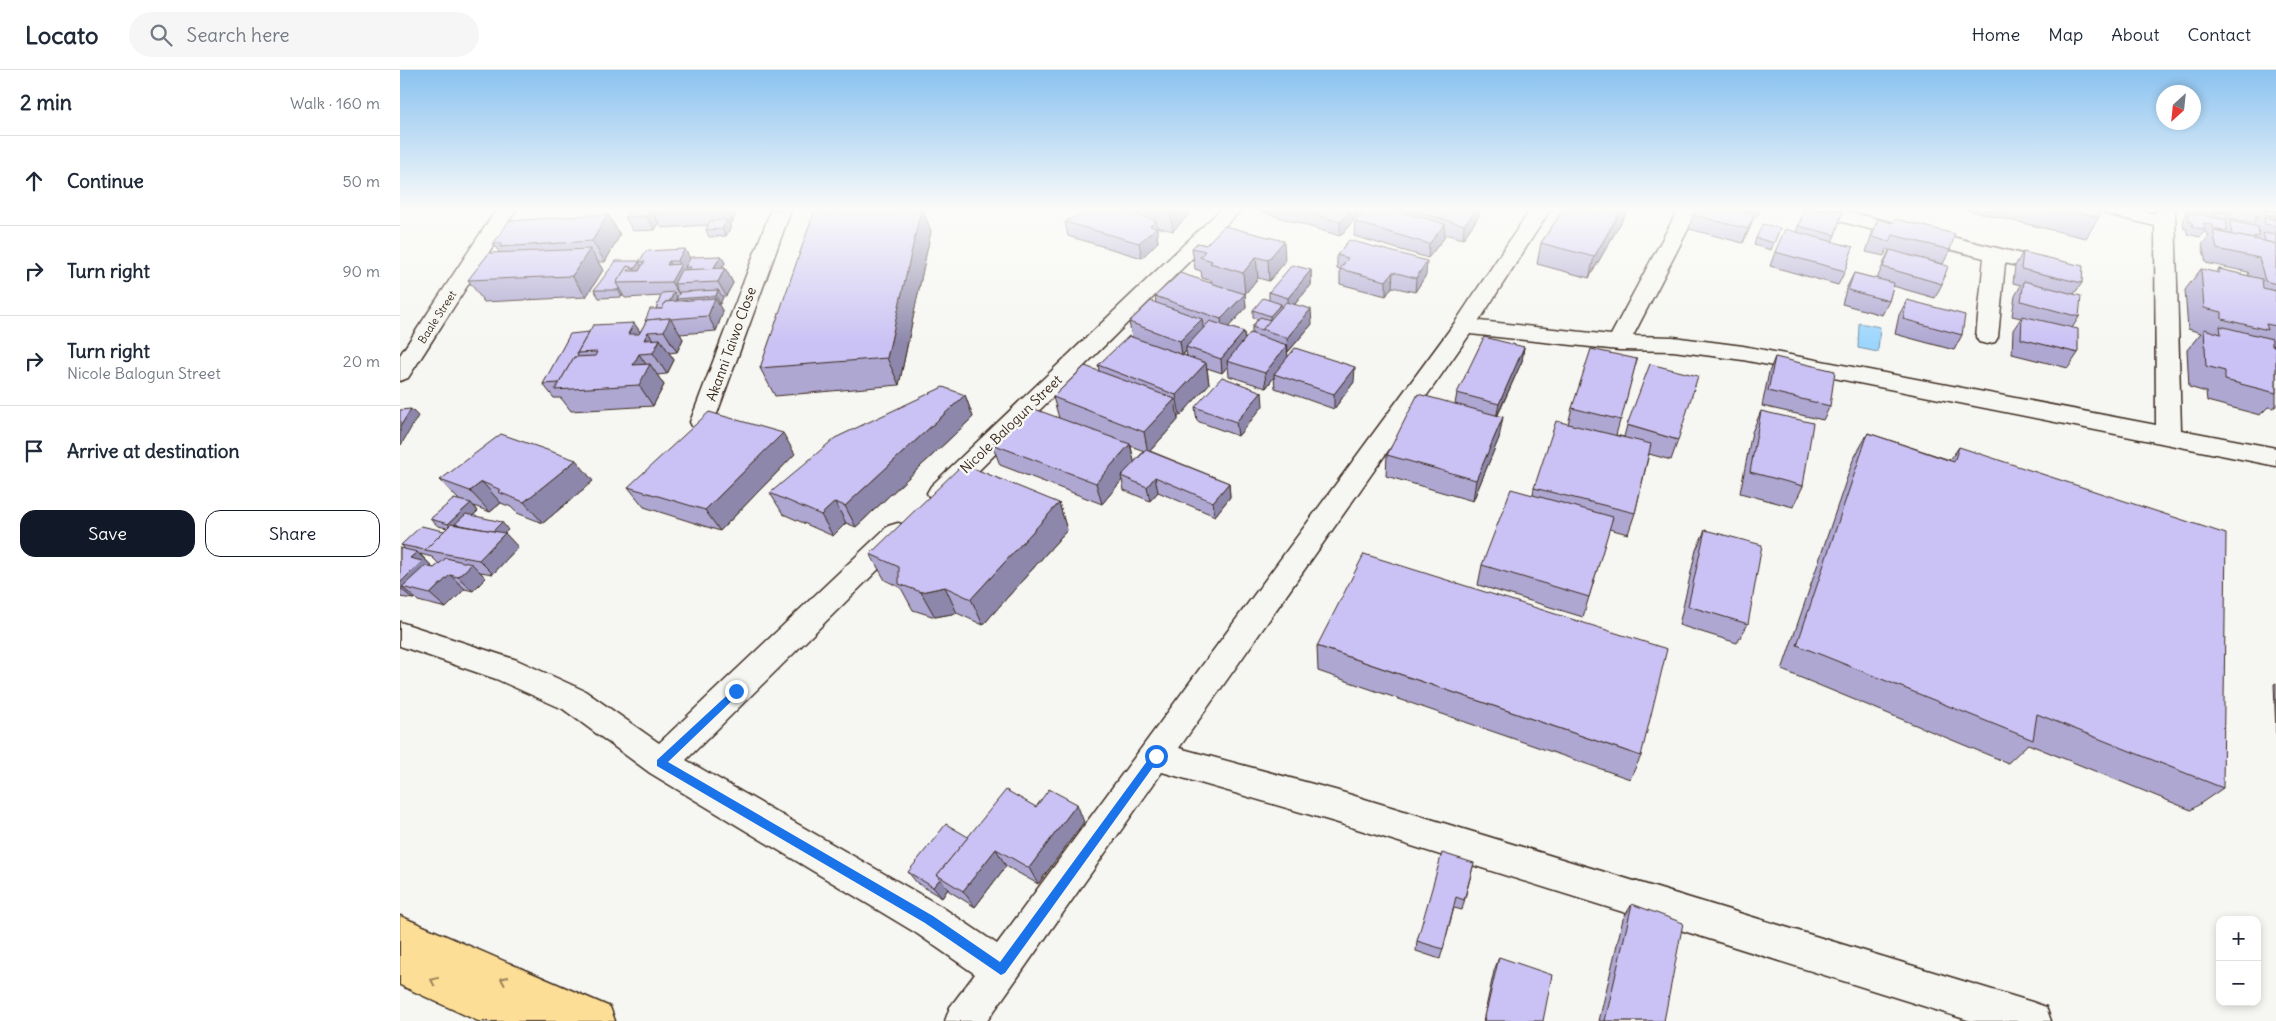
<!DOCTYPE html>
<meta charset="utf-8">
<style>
:root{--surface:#fff;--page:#f6f6f7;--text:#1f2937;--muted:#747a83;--line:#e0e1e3;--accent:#111827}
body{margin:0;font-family:Delius,sans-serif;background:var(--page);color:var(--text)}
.controls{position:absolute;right:15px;bottom:15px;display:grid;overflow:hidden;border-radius:10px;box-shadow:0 2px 8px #0003}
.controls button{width:45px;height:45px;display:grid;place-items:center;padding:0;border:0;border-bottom:1px solid var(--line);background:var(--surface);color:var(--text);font:25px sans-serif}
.compass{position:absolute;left:1756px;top:15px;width:45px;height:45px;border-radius:50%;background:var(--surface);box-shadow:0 2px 8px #0003;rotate:207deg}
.stop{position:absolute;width:15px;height:15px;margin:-11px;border:4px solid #1a73e8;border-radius:50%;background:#fff}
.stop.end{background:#1a73e8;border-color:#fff;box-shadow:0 1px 5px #0008}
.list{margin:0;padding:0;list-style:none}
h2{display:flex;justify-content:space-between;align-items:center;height:65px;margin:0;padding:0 20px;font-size:21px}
h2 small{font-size:16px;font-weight:400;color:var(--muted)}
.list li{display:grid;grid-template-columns:32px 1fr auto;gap:15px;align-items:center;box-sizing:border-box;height:90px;padding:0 20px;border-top:1px solid var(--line)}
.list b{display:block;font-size:19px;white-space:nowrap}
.list p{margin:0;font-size:16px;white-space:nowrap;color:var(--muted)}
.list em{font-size:16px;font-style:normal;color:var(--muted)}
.actions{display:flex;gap:10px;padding:15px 20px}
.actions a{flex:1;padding:11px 0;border:1px solid var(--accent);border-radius:15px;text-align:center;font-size:18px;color:var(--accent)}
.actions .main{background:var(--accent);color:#fff}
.icon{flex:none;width:28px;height:28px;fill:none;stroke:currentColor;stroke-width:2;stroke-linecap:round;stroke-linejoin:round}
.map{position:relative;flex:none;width:1876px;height:951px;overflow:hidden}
header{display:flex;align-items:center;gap:30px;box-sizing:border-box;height:70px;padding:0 25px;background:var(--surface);border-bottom:1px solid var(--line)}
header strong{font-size:24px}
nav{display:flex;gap:28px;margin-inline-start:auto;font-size:18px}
.search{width:350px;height:45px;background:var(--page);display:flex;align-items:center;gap:12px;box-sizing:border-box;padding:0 18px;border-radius:28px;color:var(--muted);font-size:19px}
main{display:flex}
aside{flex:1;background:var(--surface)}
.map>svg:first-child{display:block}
.water{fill:#9dd6fd;stroke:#7691a4}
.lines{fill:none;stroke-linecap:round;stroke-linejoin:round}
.minor-casing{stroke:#3b2a1e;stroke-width:3}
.highway-casing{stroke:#3b2a1e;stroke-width:3}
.minor{fill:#f6f6f2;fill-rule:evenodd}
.highway{fill:#fdde96;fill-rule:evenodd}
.wall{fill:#aea7d2;stroke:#3b2a1e;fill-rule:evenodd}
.shaded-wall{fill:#8d88ab;stroke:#3b2a1e}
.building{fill:#cac2f4;stroke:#3b2a1e}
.oneway{stroke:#9c845a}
.route{fill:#1a73e8}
.labels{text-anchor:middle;stroke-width:5;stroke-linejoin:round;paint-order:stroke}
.far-street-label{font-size:11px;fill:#3b2a1e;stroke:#f6f6f2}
.street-label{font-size:14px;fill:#3b2a1e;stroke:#f6f6f2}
</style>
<header>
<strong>Locato</strong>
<div class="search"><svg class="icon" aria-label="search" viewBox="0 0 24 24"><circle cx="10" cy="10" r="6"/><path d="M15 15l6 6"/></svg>Search here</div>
<nav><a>Home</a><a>Map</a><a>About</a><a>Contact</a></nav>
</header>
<main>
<aside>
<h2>2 min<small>Walk · 160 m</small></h2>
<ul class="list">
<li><svg class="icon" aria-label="ahead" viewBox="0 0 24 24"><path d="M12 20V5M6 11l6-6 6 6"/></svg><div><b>Continue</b></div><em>50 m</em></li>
<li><svg class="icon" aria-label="right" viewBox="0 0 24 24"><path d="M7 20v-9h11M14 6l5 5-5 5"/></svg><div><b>Turn right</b></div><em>90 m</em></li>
<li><svg class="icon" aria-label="right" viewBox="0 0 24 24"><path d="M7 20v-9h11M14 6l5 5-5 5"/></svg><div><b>Turn right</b><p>Nicole Balogun Street</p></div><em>20 m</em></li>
<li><svg class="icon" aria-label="arrive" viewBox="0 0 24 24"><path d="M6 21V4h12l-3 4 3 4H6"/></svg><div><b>Arrive at destination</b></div></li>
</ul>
<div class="actions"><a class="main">Save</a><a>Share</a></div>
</aside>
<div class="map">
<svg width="1876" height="951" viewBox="0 0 1876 951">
<rect width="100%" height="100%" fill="#f6f6f2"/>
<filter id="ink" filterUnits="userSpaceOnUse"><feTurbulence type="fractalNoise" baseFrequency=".02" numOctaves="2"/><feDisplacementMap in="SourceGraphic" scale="10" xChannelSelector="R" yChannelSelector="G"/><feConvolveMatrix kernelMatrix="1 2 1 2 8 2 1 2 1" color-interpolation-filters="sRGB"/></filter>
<g filter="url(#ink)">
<!-- water -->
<path class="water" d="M1459,253L1480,257L1478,282L1458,278Z"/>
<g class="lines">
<!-- minor casing -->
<g class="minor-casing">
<g id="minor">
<path d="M96,140H116L8,308L0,311V285Z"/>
<path d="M371,140H391L314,352L311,358L302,361L293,358L290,352Z"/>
<path d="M820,140H841L549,430L540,433L531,430L527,423L531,416Z"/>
<path d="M1130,140H1150L1079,251L1211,265L1278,140H1298L1233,266L1273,267L1343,276L1756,355L1755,156L1706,144L1703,140H1738L1755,144V140H1775L1781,360L1876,378V396L1343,290L1273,281L1219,280L1070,264L779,678L935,720L1632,932L1646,937L1651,951H1571L935,752L762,702L587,951H545L550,937L575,904L516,863L250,703L163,639L96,609L0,576V552L117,590L185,621L259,673L488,456L498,453L508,456L512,463L508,470L286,690L542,837L597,874L1056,251Z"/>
<path d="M1408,140H1441L1663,194L1666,199L1663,204L1655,205L1605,193L1598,267L1595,272L1587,274L1579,272L1576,267L1584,188L1411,144Z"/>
</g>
</g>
<!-- highway casing -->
<g class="highway-casing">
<path id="highway" d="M0,846L210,937L215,951H78L0,915Z"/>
</g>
<!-- minor -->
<use href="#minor" class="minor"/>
<!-- highway -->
<use href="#highway" class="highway"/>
</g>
<!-- wall -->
<g class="wall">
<path d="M229,140H337L332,153H329L331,157L326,166L309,167L306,160L308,155L262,158L259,153L255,160L233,161L225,147Z"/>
<path d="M451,140H523L531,161L499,315L375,326L360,298Z"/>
<path d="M685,140H793L773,161L757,157L758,164L757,166L758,172L742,188L668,166L665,152L684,142Z"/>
<path d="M859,140H1080L1079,146L1063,169L1044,164V168L1028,188L954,166L955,152L962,145L957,143V147L940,166L859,141Z"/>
<path d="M1163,140H1228L1189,208L1137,194L1141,173Z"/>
<path d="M1296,140H1361L1356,148L1353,147L1343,173L1289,159L1293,145Z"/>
<path d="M1404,140H1443L1435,165L1432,172L1445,201L1438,215L1370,196L1375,182L1396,162Z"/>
<path d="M1567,140H1700L1699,147L1686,168Z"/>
<path d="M1783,140H1860L1859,141L1855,140L1857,147L1863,140H1876V272L1873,276H1876V336L1873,338L1868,337L1860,345L1807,331L1806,322L1789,317L1787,280L1801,263L1788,259L1785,220L1801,199L1816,203L1819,199L1849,206L1848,202L1806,193L1802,175L1809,166H1808L1807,162H1804L1800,167L1787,164V159H1784L1783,149L1786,145L1785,140ZM1802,142L1805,143L1806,146L1800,145Z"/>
<path d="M208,144L220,165L205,192H198L203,200L186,227L84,232L68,210L100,183L93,174Z"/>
<path d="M1478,149L1550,180L1543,194L1508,185L1542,214L1535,228L1493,216L1489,231L1482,245L1442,234L1447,217L1454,203L1477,209L1489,180L1487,179L1484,186L1466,182L1472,163Z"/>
<path d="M1380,158L1371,180L1354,175L1356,168Z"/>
<path d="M797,173L885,192L869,211L858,208L845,224L846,238L828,257L844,262L845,270L852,264V257L858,249L853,248V240L869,230V222L911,200V215L895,234L912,254L888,282H887L888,287L954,312L934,339L875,318L874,307L866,318L829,306L828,296L822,303L807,298L809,314L780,346L778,345V350L750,381L829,413L830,427L815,446L758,422L750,431L724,420L722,410L702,434L600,395L592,374L659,348L653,327L699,301L698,295L732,267L729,252L756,233L755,226L812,213V211L802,208L801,201L795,199L792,178ZM786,281L787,286L783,285ZM731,376L744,381L734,392Z"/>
<path d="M1623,182L1682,213L1674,224L1679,247L1672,258L1678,283L1668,298L1612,284L1613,260L1621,248L1612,246L1615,226L1621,215L1613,213L1615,196Z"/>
<path d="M937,185L1026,205L1015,222L992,217L986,226L940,214V200L937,199Z"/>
<path d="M321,186L325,193L322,198H325L333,213L326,226H322L323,227L320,234H318L323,242L316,261L280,264L283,269L277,282L269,283L274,290L267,304L257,305L264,315L253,336L171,341L161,328H154L143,314L189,262L234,253L240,262L246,252L245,251L256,239L261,226L225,228L223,225L222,227L199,228L194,220L240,191L290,189Z"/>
<path d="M1507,230L1562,265L1554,280L1495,264L1499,245Z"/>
<path d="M1124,277L1122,291L1098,345L1099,368L1073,431L986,406L987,385L1055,334L1057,323Z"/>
<path d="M1375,287L1430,336L1423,350L1362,336L1369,302Z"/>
<path d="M1237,289L1216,365L1224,367L1227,355L1278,370L1271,390L1249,384L1235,443L1228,464L1209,459L1183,547L1078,515L1082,495L1133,425L1134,418L1168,354L1172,338Z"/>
<path d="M565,325L573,347L456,457L446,453L433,466L383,444L370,423Z"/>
<path d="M863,336L838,366L797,351L795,337Z"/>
<path d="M1361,341L1403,416L1393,437L1340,423L1352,362Z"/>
<path d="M1468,363L1550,390L1559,377L1823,718L1791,740L1628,674L1608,693L1382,600L1453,390Z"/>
<path d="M395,384L320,461L244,437L228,417Z"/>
<path d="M40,410L193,411L143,453L117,443L111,437L101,433L90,442L74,436L78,441L72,446L108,460L104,463L118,477L93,504L80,502L86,508L73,521L65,519L46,538L18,531L15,528L13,529L0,527V478L6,480L1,475L44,461L47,458L38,456L30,449L59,430ZM20,484L32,487L39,494L34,498L30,497L32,496Z"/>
<path d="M659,433L667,460L583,555L557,543L535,547L513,540L501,518L485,510L470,484Z"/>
<path d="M1305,460L1348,554L1337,573L1279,555L1296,480Z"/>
<path d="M917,576L1241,686L1230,709L918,601Z"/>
<path d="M1876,613V663L1874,614Z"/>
<path d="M636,737L684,752L638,814L606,796L575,837L549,821L548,819L542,828L517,813L508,802L568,767Z"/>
<path d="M1074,793L1062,840L1054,838L1040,889L1016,881L1017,871Z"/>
<path d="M1232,834L1264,951H1199L1223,849Z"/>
<path d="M1099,887L1143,951H1083L1094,901Z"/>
</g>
<!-- shaded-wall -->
<g class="shaded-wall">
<path d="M250,140H266L254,144L259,153L255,160L246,146Z"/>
<path d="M325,140H337L332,153Z"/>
<path d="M521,140H523L531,161L499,315L487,288Z"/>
<path d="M770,140H793L773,161Z"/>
<path d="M951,140H957V147L940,166V152Z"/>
<path d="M1076,140H1080L1079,146L1063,169L1064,155Z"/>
<path d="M1221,140H1228L1189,208L1194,187Z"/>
<path d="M1355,143L1350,158L1343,173L1348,159Z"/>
<path d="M208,144L220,165L205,192L192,171Z"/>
<path d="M327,150L331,157L326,166L322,159Z"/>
<path d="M756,150L758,164L757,166L758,172L742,188L739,173L750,156Z"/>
<path d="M1045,154L1044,168L1028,188L1029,174Z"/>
<path d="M884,171L885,192L869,211L868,190Z"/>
<path d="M190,179L203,200L186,227L172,206Z"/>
<path d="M285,179L293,194L285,197L288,202L274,214L280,225V226L271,212L267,195L269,191L276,203L280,196L277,191Z"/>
<path d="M321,186L325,193L314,212L310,205Z"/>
<path d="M856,187L858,208L845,224L843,203Z"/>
<path d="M1027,191L1026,205L1015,222L1016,208Z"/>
<path d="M239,192L243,199L239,206L234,199Z"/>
<path d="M325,198L333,213L326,226L318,212Z"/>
<path d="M911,200V215L888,242V228Z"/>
<path d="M993,202L992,217L986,226V211Z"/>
<path d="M219,218L223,225L222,227L218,220Z"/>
<path d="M318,220L323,227L320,234L316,226Z"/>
<path d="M274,222L278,229H276L278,231L271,249L283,269L277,282L264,261L266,241Z"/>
<path d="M845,224L846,238L823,263L821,249Z"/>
<path d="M315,228L323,242L316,261L308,246Z"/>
<path d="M881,234V241L870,252V246Z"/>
<path d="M911,239L912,254L888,282L887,268Z"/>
<path d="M802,249L804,263L786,277V281L782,285L780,271Z"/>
<path d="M234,253L245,269L248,262L257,276L260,269L274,290L267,304L253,283L228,264Z"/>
<path d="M844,262L845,277L827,291L828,296L822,303L821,289Z"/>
<path d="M887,275L888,289L874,304V307L866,318L865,303Z"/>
<path d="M1124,277L1122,291L1096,348L1099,334Z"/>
<path d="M239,284L248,297L250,294L264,315L253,336L239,315L233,295Z"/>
<path d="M806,293L809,314L780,346L776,325Z"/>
<path d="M955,297L954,312L934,339V324Z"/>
<path d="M862,322L863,336L838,366L836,352Z"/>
<path d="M565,325L573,347L456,457L445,436Z"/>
<path d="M775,329L778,350L748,383L744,362Z"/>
<path d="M11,339L18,346L1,375L0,374V357Z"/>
<path d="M1103,347L1099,368L1073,431L1076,410Z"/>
<path d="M383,363L395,384L320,461L305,440Z"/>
<path d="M730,374L735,395L721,406L722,410L702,434L696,413Z"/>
<path d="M176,390L193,411L143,453L124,432Z"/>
<path d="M755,407L758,422L750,431L747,417Z"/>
<path d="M82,412L101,433L90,442L70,421Z"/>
<path d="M829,413L830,427L815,446L813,432Z"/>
<path d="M435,432L446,453L433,466L421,445Z"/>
<path d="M71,433L78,441L55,461L48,454Z"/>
<path d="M659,433L667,460L583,555L571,529Z"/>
<path d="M102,452L108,460L98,470L91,462Z"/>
<path d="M105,463L118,477L93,504L79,490Z"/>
<path d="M17,482L32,496L2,517L15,528L13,529L0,518V513L10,488Z"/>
<path d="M72,494L86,508L73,521L58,507Z"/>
<path d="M50,505L65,519L46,538L30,524Z"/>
<path d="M545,517L557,543L535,547L521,522Z"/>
<path d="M677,734L684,752L638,814L629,798Z"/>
<path d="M596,779L606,796L575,837L563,821Z"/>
<path d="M540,809L548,819L542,828L533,817Z"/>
</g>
<!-- building -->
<g class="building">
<path d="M229,140H250L246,146L225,147Z"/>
<path d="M256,140H312L254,144Z"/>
<path d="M451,140H521L487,288L360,298L414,142Z"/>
<path d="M685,140H719L756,150L750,156L756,158L739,173L665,152L684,142Z"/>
<path d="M900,140H951L940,152Z"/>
<path d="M966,140H996L1045,154L1029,174L955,152Z"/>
<path d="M1008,140H1076L1064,155Z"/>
<path d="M1163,140H1221L1194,187L1141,173Z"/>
<path d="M1296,140H1340L1355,143L1348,159L1293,145Z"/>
<path d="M1404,140H1443L1435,165L1399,156Z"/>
<path d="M1666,140H1700L1699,147Z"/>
<path d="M1815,140H1825V142Z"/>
<path d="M1831,140H1855L1857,147H1855V153L1814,145V141L1832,145Z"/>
<path d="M1864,140L1876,141V156L1865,154L1864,147L1875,150L1874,146L1865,144Z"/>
<path d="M1788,142L1826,150L1828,161L1813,158V155L1804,153L1805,160L1793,157L1792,152L1789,151Z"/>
<path d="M208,144L192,171L100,177L102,173L93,174L109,151Z"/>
<path d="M1478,149L1492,153L1496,149L1555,164L1550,180L1493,165L1490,172L1472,167Z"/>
<path d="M327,150L322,159L306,160L310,151Z"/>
<path d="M1830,151L1858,157L1859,167L1854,166L1855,169L1832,165Z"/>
<path d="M1363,154L1380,158L1374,173L1356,168Z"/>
<path d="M824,156L884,171L868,190L856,187L843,203L810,193L812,191L800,187L805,181L792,178L797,173L806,175Z"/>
<path d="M1385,159L1453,177L1445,201L1375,182Z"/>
<path d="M1814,160L1830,164L1815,162Z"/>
<path d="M1813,161L1874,173L1876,174V214L1865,211L1859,188L1817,179Z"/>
<path d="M1863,163L1876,165V174L1865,171Z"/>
<path d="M949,170L1027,191L1016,208L993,202L986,211L940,199L948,188L937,185Z"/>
<path d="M190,179L172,206L68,210L89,183Z"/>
<path d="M285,179L277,191H269L267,195L281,194L271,212L216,213L227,196L231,197L228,201H239L245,191L239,192L246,181Z"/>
<path d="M1490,180L1548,196L1542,214L1483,197Z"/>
<path d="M1623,182L1683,196L1682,213L1621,199Z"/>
<path d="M321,186L313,199L289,200L291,197H285L291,187Z"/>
<path d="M216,191H240L234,199H232L231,197L227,196L216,213L219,218L218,220H194Z"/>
<path d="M892,195L911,200L888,228L869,222Z"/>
<path d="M325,198L318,212L274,214L281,200Z"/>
<path d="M1801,199L1819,203V199L1862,209L1863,218L1876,221V256L1866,254L1868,260L1822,249V242L1804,238Z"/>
<path d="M780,203L845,224L821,249L755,226Z"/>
<path d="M1454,203L1494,213L1489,231L1448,220Z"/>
<path d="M1624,211L1681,226L1679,247L1621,231Z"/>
<path d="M318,220L316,226L276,229L280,222Z"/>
<path d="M274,222L270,231L265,232L262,239H256L262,223Z"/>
<path d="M315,228L308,246L271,249L270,248L247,250L245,251L250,239H262L265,232Z"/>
<path d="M863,228L881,234L870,246L853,240Z"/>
<path d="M1507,230L1565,245L1562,265L1503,249Z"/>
<path d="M751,231L802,249L780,271L729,252Z"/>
<path d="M886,232L911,239L887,268L862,259Z"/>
<path d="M1622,246L1678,259V283L1621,269Z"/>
<path d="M860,247L870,250L862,260L852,257Z"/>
<path d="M270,248L264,261L248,262L244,270L260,269L253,283L239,284L233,295L250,294L239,315L155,320L174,287L195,286L197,282L177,283L193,255L234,253L228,264H239L247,250Z"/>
<path d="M810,251L844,262L821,289L786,277Z"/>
<path d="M1820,256L1872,269V276H1876V323L1825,310V301L1806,296L1804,259L1821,264Z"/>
<path d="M189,262L177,283L178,285L177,287H174L159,313L143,314L170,264Z"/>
<path d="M850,263L887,275L865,303L827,291Z"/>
<path d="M729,266L806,293L776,325L698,295Z"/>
<path d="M1084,267L1124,277L1099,334L1057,323Z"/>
<path d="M895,278L955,297L934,324L874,304Z"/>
<path d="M1191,279L1237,289L1221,350L1172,338Z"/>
<path d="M1375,287L1435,301L1430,336L1368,321Z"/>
<path d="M1250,294L1298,306L1278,370L1227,355Z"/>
<path d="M685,296L775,329L744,362L653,327Z"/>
<path d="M822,307L862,322L836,352L795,337Z"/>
<path d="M543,317L565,325L445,436L435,432L421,445L370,423L435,368Z"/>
<path d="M1018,324L1103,347L1076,410L987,385Z"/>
<path d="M629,337L730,374L696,413L592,374Z"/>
<path d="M11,339L0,357V340Z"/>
<path d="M1361,341L1413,353L1403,416L1350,402Z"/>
<path d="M309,342L383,363L305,440L228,417Z"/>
<path d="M1156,351L1251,374L1235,443L1134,418Z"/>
<path d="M1468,363L1554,392L1559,377L1826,464L1823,718L1637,644L1633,670L1397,575Z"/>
<path d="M101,364L176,390L124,432L98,422L101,420L82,412L70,421L40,410Z"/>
<path d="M746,380L829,413L813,432L755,407L747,417L721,406Z"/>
<path d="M563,394L659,433L571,529L545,517L521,522L499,514V497L470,484Z"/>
<path d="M1111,419L1213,447L1189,527L1082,495Z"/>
<path d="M54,429L71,433L48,454L30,449Z"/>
<path d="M66,444L102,452L93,461L55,454Z"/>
<path d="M51,454L105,463L79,490L25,480Z"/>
<path d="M21,456L44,461L25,480L1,475Z"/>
<path d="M1305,460L1362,475L1348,554L1288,536Z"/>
<path d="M0,478L17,482L10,488L22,491L0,513Z"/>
<path d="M964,484L1267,579L1241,686L917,576Z"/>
<path d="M46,488L72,494L58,507L50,505L30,524L2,517L25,496L34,498Z"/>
<path d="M649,719L677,734L629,798L596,779L563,821L537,805L606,720L636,737Z"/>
<path d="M546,754L568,767L537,805L540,809L533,817L508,802Z"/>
<path d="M1042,783L1074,793L1064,830L1056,827L1043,879L1017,871Z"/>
<path d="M1232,834L1283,853L1264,951H1205Z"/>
<path d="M1099,887L1152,905L1143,951H1084Z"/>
</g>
<!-- one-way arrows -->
<defs><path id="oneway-chevron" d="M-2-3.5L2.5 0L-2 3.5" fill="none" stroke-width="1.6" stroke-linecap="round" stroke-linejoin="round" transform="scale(1.25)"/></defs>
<g class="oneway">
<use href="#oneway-chevron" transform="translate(104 910) rotate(-156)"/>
<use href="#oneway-chevron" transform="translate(34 911) rotate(-156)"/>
</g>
</g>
<!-- sky -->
<linearGradient id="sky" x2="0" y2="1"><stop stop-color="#8ac2f0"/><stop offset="0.51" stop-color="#fbfbf9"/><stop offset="1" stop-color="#fbfbf9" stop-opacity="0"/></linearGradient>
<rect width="1876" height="273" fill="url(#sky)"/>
<!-- route -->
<path class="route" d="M336,617L340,621L339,624L268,692L533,846L600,892L753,683L756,682L761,686L605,903L601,905L525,853L257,696V690Z"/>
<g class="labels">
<!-- far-street labels -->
<g class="far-street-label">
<text transform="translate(37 247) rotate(-57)" y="4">Baale Street</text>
</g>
<!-- street labels -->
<g class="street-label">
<text transform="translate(331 274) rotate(-70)" y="5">Akanni Taiwo Close</text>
<text transform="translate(611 354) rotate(-44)" y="5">Nicole Balogun Street</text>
</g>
</g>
</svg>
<div class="controls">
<button>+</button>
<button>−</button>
</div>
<svg class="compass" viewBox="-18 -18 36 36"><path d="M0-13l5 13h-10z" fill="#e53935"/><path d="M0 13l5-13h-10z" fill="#747a83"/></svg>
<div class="stop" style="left:756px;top:686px"></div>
<div class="stop end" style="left:336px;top:621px"></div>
</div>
</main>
